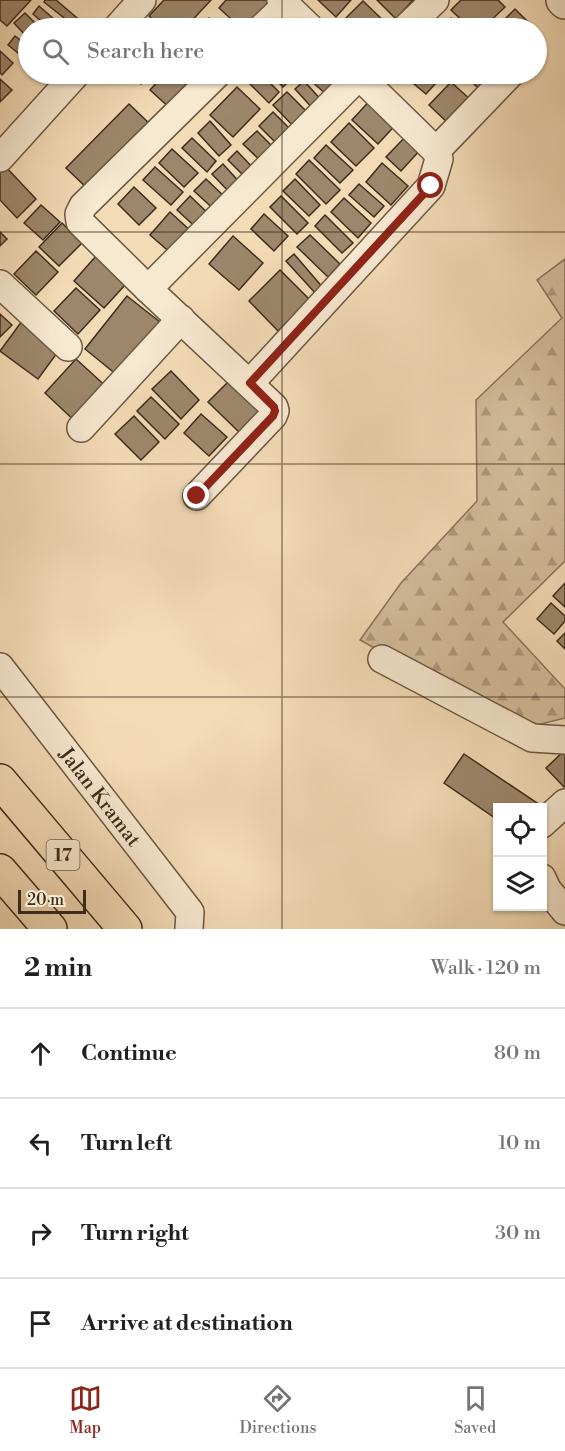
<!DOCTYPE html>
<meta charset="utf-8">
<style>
:root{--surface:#fff;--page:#f6f6f6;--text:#202124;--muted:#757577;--line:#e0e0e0;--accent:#8f2418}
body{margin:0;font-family:"Libre Bodoni",serif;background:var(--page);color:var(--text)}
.controls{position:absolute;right:18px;bottom:18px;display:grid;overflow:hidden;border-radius:0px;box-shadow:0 2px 4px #0004}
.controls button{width:54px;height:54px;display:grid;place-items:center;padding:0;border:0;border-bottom:2px solid var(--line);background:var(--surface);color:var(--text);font:30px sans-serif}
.scale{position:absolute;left:18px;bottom:15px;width:68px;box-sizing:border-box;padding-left:6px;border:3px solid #3f2c1b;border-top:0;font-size:16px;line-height:21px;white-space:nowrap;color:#3f2c1b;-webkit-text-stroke:4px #f7e8d0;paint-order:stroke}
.stop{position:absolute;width:18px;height:18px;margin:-14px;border:4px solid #8f2418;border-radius:50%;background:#fff}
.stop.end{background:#8f2418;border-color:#fff;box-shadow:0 2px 6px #0008}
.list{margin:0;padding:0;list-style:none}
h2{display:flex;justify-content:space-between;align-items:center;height:78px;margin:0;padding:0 24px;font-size:26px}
h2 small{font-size:20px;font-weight:400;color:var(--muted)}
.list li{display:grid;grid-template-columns:39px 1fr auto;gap:18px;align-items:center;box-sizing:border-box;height:90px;padding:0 24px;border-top:2px solid var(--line)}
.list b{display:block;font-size:22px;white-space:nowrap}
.list em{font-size:20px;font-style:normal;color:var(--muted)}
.icon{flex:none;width:33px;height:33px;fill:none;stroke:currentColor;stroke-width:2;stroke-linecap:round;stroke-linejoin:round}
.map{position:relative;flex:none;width:565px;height:929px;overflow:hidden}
.search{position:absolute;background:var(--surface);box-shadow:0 2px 4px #0004;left:18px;right:18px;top:18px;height:66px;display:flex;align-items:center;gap:15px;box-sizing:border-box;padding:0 21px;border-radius:33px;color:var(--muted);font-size:22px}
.sheet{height:438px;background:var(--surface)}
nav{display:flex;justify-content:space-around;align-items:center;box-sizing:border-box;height:84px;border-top:2px solid var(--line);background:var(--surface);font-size:16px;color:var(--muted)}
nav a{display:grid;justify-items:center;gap:3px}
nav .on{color:var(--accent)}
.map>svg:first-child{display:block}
.forest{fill:url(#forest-firs);stroke:#8a745c;stroke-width:1.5}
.building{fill:#9d876c;stroke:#3f2c1b;stroke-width:1.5}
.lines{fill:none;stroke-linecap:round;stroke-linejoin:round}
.minor-casing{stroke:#6c5842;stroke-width:30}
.tertiary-casing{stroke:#6c5842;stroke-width:36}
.motorway-casing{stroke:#3f2c1b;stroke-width:36}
.minor{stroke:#f7e8d0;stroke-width:27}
.tertiary{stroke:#f7e8d0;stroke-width:33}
.motorway{stroke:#f3dbb6;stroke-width:33}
.route{stroke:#8f2418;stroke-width:8}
.grid{fill:none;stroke:#3f2c1b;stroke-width:1.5;stroke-opacity:0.55}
.labels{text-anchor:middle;stroke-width:6;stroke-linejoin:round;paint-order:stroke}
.shield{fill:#f7e8d0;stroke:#766451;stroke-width:1.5}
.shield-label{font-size:18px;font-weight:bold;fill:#3f2c1b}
.street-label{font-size:20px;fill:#3f2c1b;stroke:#f7e8d0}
</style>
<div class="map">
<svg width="565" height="929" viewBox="0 0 565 929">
<defs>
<pattern id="forest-firs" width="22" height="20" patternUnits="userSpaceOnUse" patternTransform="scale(1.5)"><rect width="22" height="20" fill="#d4bd9c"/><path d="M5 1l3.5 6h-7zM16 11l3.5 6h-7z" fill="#ad9a7e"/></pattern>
</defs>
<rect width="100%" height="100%" fill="#f3dbb6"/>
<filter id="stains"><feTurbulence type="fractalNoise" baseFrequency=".00333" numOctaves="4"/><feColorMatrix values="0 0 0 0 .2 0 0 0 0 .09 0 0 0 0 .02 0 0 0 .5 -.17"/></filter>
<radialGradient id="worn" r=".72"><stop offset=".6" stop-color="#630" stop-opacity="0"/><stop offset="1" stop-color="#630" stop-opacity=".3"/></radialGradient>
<!-- forest -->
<path class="forest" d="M565,259V561L503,622L565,689V718L521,729L360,640L401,583L477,501L476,400L562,318L537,280Z"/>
<!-- building -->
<g class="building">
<path d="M0,0H31L7,26L0,20Z"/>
<path d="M45,0H56L83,23L77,28L44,2Z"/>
<path d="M164,0H211L185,28H162L149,16Z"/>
<path d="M226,0H270L275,5L253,28H241L219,8Z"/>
<path d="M318,0H351L336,17Z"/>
<path d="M377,0H413L396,19Z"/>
<path d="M461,0H498L505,7L483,28H470L451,10Z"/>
<path d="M363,1L390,27L389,28H357L346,18Z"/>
<path d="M39,6L64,28H49L33,14Z"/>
<path d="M515,9L534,28H500L498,26Z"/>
<path d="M25,13L36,24L28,28L25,35L14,23Z"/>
<path d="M209,18L222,28H200Z"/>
<path d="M451,18L462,28H442Z"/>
<path d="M15,36L28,46V61L8,45Z"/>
<path d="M0,51L13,63L2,75L0,73Z"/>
<path d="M131,74H153L141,84Z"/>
<path d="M165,74H173L190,88L172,110L150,90Z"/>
<path d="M249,74H261L279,92L269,103L244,78Z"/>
<path d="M270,74H293L295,75L283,87Z"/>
<path d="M310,74H350L329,97L307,77Z"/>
<path d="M402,74H444L426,94Z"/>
<path d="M464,74H485L496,85L485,95Z"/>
<path d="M0,79L12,90L0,102Z"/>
<path d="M304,81L324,103L315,111L295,89Z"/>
<path d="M451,82L472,101L450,125L429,105Z"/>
<path d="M237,87L260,109L233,137L210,115Z"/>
<path d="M287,92L312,117L298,131L273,105Z"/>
<path d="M374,96L400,120L378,144L352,120Z"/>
<path d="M129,104L153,127L90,191L66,168Z"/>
<path d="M273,112L296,135L282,149L259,126Z"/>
<path d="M210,121L231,145L219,156L198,133Z"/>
<path d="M349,123L374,148L356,166L331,142Z"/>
<path d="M257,131L277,151L264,164L243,144Z"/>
<path d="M407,135L421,149L401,171L386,157Z"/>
<path d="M192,138L216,161L207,172L182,148Z"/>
<path d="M326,145L353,170L340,183L314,158Z"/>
<path d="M172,149L198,173L184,187L159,163Z"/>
<path d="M237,151L256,171L247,179L228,160Z"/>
<path d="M309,160L340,190L326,204L296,174Z"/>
<path d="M382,163L408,186L391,205L366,182Z"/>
<path d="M3,164L36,199L17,218L0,200V166Z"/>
<path d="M223,164L242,185L232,195L212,174Z"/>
<path d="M155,167L183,192L171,205L143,180Z"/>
<path d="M206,179L229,201L218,213L194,191Z"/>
<path d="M295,179L320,205L309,216L283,191Z"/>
<path d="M359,184L384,206L374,217L349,195Z"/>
<path d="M134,187L156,208L139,225L118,204Z"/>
<path d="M190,196L214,219L202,233L177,210Z"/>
<path d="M281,196L308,223L297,234L270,207Z"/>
<path d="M344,198L371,223L358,238L331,212Z"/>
<path d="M41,205L60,222L43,240L24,223Z"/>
<path d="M170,212L193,233L173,255L150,235Z"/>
<path d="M264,214L288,236L274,251L251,229Z"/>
<path d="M325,215L353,243L342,253L315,226Z"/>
<path d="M62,223L82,243L59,266L39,247Z"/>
<path d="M0,232L7,239L0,246Z"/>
<path d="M310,235L340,264L328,277L297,247Z"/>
<path d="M233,236L263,263L239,290L209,264Z"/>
<path d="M36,251L58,272L36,295L14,274Z"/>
<path d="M294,254L324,289L317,295L286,261Z"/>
<path d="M96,256L126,284L104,308L74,281Z"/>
<path d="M280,270L310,300L278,331L249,301Z"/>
<path d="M76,288L100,310L78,334L54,311Z"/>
<path d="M127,296L160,322L117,375L85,349Z"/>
<path d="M0,314L12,325L0,337Z"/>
<path d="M22,321L60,349L38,379L0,351Z"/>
<path d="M76,359L111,391L79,425L45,393Z"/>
<path d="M171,371L199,400L181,419L152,389Z"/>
<path d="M229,381L260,411L239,432L208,402Z"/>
<path d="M151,397L179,424L165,439L137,411Z"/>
<path d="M201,414L227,437L209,456L184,433Z"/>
<path d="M134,416L159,442L141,460L115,434Z"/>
<path d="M565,583V607L553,596Z"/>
<path d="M551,603L565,616V621L554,634L537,619Z"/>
<path d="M565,633V649L557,641Z"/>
<path d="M565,750V786L564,787L546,768Z"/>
<path d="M464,754L540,805L538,808H498V820L444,783Z"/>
</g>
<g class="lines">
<!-- minor casing -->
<g class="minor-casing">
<g id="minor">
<path d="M281,0L310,28"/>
<path d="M117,28L142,0"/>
<path d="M262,28L286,5"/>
<path d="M406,28L435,0"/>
<path d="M436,151L510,74"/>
<path d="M0,158L76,74"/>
<path d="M0,284L68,347"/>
<path d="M148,289L361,74"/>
<path d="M250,383L431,186L439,159L436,151L357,74"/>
<path d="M81,428L181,319"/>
<path d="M197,496L273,416L275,411L274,407L148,289L80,222L79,214L83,206L217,74"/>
<path d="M382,659L532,738L565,740"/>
<path id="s1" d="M0,667L190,912L189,929"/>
<path d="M542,824L565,803"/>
<path d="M542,878L547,889L565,911"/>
</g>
</g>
<!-- tertiary casing -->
<g class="tertiary-casing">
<path id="tertiary" d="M563,0L565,2"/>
</g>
<!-- motorway casing -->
<g class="motorway-casing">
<g id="motorway">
<path d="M0,781L125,929"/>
<path d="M0,871L50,929"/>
</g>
</g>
<!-- minor -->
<use href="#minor" class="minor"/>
<!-- tertiary -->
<use href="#tertiary" class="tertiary"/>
<!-- motorway -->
<use href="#motorway" class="motorway"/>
</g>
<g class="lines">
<!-- route -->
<path class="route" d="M197,496L273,416L275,411L274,407L250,383L431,186"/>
</g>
<!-- grid -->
<path class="grid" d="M282,0V28M282,74V929M0,232H565M0,464H565M0,697H565"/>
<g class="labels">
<!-- shield labels -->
<rect class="shield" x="46.5" y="840" width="33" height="30" rx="4.5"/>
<g class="shield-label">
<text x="63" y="861">17</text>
</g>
<!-- street labels -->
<g class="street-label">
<text dy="7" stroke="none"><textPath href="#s1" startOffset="164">Jalan Kramat</textPath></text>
</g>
</g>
<rect width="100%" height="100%" filter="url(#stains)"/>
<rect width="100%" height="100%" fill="url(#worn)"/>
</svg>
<div class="controls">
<button><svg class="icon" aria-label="locate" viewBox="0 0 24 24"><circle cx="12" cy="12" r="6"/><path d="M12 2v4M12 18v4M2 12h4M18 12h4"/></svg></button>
<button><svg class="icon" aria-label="layers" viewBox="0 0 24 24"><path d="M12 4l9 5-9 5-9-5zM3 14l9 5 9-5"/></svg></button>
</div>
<div class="scale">20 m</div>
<div class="stop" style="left:431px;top:186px"></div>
<div class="stop end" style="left:197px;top:496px"></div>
<div class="search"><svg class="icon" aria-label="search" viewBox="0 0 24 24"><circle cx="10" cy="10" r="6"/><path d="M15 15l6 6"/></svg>Search here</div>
</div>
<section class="sheet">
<h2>2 min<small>Walk · 120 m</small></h2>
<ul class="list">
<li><svg class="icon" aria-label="ahead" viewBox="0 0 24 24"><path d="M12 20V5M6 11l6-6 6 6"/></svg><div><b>Continue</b></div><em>80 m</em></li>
<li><svg class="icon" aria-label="left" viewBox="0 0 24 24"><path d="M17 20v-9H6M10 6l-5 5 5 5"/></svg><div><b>Turn left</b></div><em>10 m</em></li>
<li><svg class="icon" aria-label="right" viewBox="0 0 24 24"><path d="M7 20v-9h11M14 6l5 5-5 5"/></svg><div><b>Turn right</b></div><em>30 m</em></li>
<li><svg class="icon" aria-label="arrive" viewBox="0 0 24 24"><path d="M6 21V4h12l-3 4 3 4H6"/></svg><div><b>Arrive at destination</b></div></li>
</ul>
</section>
<nav>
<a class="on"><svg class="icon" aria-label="map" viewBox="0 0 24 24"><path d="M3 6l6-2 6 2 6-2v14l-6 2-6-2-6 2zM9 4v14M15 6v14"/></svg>Map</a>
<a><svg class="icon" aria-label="directions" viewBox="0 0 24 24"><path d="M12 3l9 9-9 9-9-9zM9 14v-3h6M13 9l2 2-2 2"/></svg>Directions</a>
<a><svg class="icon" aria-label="saved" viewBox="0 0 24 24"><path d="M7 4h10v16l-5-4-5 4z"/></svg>Saved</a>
</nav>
